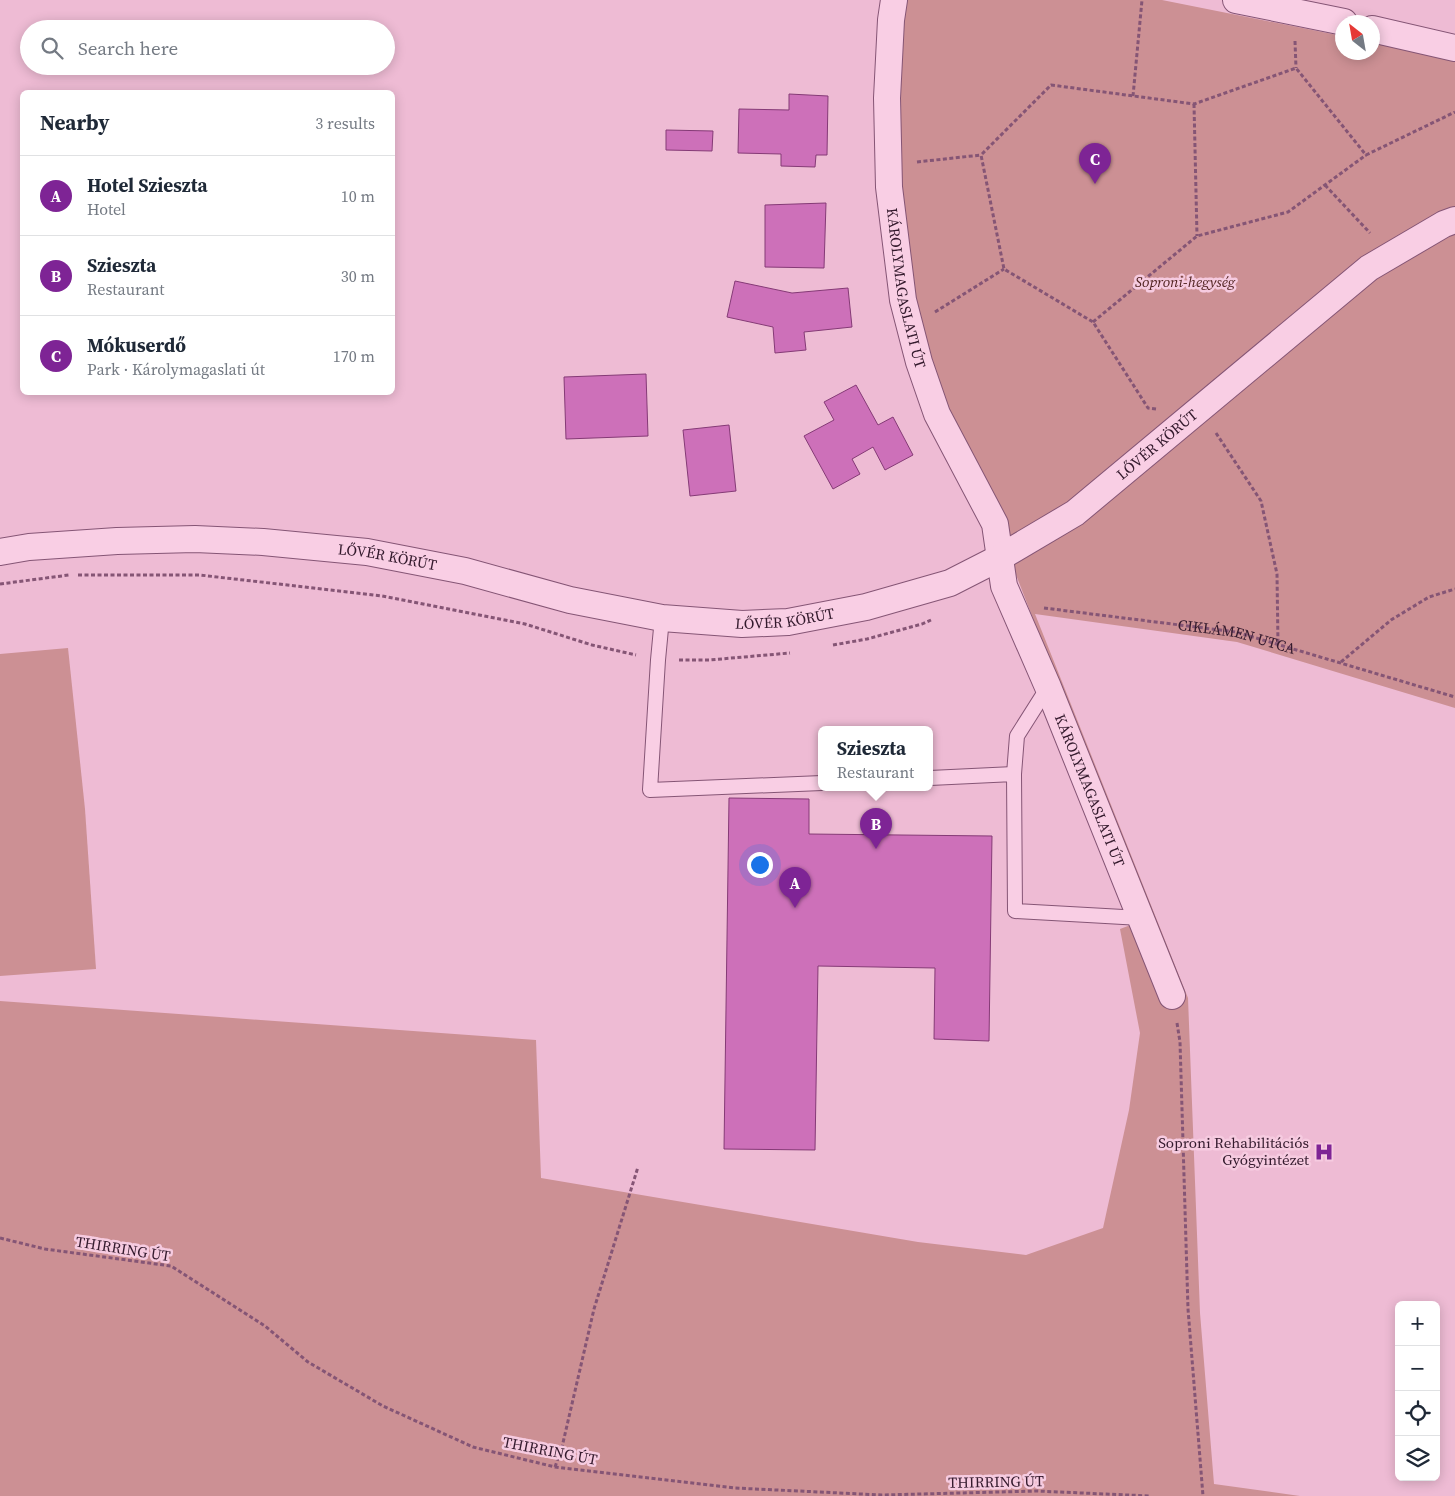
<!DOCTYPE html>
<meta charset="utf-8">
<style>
:root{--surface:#fff;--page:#f2f2f3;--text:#1f2937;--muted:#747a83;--line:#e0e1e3;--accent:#7e2495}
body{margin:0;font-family:"Source Serif 4",serif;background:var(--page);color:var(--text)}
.controls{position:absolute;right:15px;bottom:15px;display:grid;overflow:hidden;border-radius:8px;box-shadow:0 2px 12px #0003}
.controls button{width:45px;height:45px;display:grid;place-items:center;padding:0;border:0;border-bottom:1px solid var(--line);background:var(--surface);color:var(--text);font:25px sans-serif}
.compass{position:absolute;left:1335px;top:15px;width:45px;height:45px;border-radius:50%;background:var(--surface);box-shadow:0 2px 12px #0003;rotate:329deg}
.you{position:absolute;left:759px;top:864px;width:18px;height:18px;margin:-12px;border:4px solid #fff;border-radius:50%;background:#1a73e8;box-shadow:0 0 0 8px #1a73e833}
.badge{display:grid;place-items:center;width:32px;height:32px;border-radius:50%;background:var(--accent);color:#fff;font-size:16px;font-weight:700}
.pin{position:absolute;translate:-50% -41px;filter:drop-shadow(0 1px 2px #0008)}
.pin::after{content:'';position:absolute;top:26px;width:18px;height:15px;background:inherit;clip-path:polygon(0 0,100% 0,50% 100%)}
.popup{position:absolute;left:818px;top:726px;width:115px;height:65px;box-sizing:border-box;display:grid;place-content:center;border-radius:8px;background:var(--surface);filter:drop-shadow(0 1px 4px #0005);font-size:16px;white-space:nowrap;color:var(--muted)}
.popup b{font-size:19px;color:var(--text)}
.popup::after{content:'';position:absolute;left:50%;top:100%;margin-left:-10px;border:10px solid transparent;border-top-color:var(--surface)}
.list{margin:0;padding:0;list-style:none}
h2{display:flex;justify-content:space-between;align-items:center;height:65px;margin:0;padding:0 20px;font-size:21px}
h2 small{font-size:16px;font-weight:400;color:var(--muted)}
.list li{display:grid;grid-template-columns:32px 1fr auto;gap:15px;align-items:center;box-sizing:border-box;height:80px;padding:0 20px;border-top:1px solid var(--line)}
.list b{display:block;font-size:19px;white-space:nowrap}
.list p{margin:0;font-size:16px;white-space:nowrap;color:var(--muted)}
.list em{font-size:16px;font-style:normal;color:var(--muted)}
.icon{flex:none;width:28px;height:28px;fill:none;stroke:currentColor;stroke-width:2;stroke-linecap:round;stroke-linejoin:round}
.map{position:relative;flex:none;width:1455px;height:1496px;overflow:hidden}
.search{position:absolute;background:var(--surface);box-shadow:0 2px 12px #0003;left:20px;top:20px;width:375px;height:55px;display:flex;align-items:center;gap:12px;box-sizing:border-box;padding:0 18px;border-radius:28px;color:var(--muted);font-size:19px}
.panel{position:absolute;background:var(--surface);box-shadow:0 2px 12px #0003;left:20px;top:90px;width:375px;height:305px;border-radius:8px}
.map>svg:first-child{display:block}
.green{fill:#cc9094}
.building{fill:#cd70b9;stroke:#853a76}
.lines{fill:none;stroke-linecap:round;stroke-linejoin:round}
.lane-casing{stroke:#855575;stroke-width:16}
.street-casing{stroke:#855575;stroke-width:28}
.path{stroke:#855575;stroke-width:3;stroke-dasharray:4 2.5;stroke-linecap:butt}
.lane{stroke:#f9cee4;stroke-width:14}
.street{stroke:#f9cee4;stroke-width:26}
.labels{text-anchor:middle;stroke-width:5;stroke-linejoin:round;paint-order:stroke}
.park-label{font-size:15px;font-style:italic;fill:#512320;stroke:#f6cbe0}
.street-label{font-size:15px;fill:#341a2d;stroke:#f6cbe0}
.poi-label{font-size:15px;fill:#341a2d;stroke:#f6cbe0;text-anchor:end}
</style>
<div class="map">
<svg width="1455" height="1496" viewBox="0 0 1455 1496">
<rect width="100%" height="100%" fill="#eebbd4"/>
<!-- green -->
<g class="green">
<path d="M903,0H1162L1342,36V52H1372L1373,43L1455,61V708L1237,642L1035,614L1188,998L1200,1313L1214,1484L1300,1496H0V1001L536,1040L541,1178L918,1242L1026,1255L1103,1228L1129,1110L1140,1033L1120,929L1149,918L982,487L951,428L902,251L899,121Z"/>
<path d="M68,648L85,809L96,969L0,976V654Z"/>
</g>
<!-- building -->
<g class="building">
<path d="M789,94L828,96L827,155H816L815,167L781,166V154L738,153L739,109L789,110Z"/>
<path d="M666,130L713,131L712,151L666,150Z"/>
<path d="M826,203L824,268L765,267V205Z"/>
<path d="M735,281L792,293L848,288L852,327L804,332L806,350L775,353L773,327L727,317Z"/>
<path d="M646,374L648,436L566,439L564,377Z"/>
<path d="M856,385L878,425L893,417L913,455L885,470L873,447L852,459L860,474L833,489L804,436L834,420L824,402Z"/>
<path d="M729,425L736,491L690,496L683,430Z"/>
<path d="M729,798L809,799V834L992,836L989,1041L934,1039L935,968L818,966L815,1150L724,1149Z"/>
</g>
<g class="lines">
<!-- lane casing -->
<g class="lane-casing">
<g id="lane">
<path d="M662,618L658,660L650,790L822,783"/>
<path d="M1014,774L1017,736L1048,687"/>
<path d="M930,778L1014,774L1015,911L1141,918"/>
</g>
</g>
<!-- street casing -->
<g class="street-casing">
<g id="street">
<path id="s2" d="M894,0L891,20L887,98L889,187L903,300L919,362L937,414L995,524L1004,586L1048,687L1172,996"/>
<path d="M1236,0L1344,22"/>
<path d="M1372,29L1455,48"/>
<path id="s3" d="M0,552L29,547L117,541L195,539L263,542L367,552L465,571L570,600L662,618L742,624L788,622L866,607L950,583L999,558L1075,513L1369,268L1444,224L1455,220"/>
</g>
</g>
<!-- path -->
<g class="path">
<path d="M1295,41L1296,68"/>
<path d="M1133,96L1142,0"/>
<path d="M1194,104L1197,236"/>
<path d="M917,162L981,155"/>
<path d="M1325,185L1370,233"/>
<path d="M935,312L1004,269"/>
<path d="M1093,322L1197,236L1288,212L1366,155"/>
<path d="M1156,409L1148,408L1093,322L1004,269L981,155L1051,85L1194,104L1296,68L1366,155L1455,112"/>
<path d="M1216,433L1261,501L1277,574L1278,644"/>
<path d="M78,575H200L382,596L525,624L592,645L636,655"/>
<path d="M0,584L69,575"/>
<path id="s1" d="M1044,608L1236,632L1455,697"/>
<path d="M833,645L867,639L922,624L931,620"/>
<path d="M679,660H709L790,653"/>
<path d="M1341,662L1391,620L1429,597L1455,589"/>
<path d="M1177,1023L1180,1042L1188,1309L1203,1496"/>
<path d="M0,1238L45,1249L171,1266L265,1326L308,1362L383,1406L473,1447L555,1467L735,1488L882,1495L1037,1491L1150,1496"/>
<path d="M555,1467L562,1447L594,1309L638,1167"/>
</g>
<!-- lane -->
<use href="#lane" class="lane"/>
<!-- street -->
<use href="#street" class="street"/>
</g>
<!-- icons -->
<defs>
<g id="hospital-bare" transform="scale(1.5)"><path d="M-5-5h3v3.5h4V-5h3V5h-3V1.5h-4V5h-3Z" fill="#7e2495" stroke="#f6cbe0" stroke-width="2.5" paint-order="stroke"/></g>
</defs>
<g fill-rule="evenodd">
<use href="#hospital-bare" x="1324" y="1152"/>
</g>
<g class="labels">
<!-- park labels -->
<g class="park-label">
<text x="1185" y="287">Soproni-hegység</text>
</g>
<!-- street labels -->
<g class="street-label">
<text dy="5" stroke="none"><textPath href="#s2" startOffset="290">KÁROLYMAGASLATI ÚT</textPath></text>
<text dy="5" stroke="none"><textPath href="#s3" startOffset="1214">LŐVÉR KÖRÚT</textPath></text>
<text dy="5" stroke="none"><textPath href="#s3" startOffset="389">LŐVÉR KÖRÚT</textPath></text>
<text dy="5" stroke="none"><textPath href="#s3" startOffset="794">LŐVÉR KÖRÚT</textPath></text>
<text dy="5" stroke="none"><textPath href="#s1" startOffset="195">CIKLÁMEN UTCA</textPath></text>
<text dy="5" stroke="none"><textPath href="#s2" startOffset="829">KÁROLYMAGASLATI ÚT</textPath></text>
<text transform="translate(123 1249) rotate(9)" y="5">THIRRING ÚT</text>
<text transform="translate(550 1451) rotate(11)" y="5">THIRRING ÚT</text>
<text transform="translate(996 1482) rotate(-1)" y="5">THIRRING ÚT</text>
</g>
<!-- poi labels -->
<g class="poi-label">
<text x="1309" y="1148">Soproni Rehabilitációs<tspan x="1309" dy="17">Gyógyintézet</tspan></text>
</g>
</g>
</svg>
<div class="controls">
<button>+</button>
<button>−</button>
<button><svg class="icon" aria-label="locate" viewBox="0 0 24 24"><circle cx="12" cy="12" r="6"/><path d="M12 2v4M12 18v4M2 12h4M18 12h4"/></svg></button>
<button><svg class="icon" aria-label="layers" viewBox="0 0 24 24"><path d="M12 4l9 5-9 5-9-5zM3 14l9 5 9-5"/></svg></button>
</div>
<svg class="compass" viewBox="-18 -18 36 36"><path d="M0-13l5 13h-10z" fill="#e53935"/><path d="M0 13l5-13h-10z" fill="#747a83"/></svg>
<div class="you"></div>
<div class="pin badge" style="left:795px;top:908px">A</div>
<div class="pin badge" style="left:876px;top:849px">B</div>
<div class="popup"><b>Szieszta</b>Restaurant</div>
<div class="pin badge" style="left:1095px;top:184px">C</div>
<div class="search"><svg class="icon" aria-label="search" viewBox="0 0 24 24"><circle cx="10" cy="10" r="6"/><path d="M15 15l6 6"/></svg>Search here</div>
<section class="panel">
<h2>Nearby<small>3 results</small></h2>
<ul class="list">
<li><span class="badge">A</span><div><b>Hotel Szieszta</b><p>Hotel</p></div><em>10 m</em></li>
<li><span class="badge">B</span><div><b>Szieszta</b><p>Restaurant</p></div><em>30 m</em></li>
<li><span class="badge">C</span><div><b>Mókuserdő</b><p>Park · Károlymagaslati út</p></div><em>170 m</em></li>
</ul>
</section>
</div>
